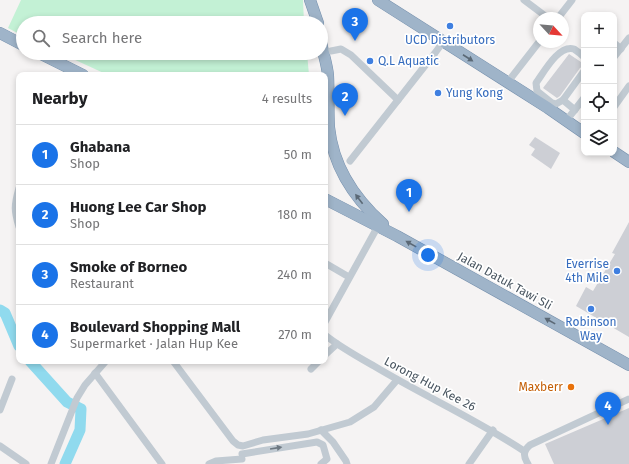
<!DOCTYPE html>
<meta charset="utf-8">
<style>
:root{--surface:#fff;--page:#f2f2f2;--text:#202124;--muted:#757577;--line:#e0e0e0;--accent:#1a73e8}
body{margin:0;font-family:"Fira Sans",sans-serif;background:var(--page);color:var(--text)}
.controls{position:absolute;right:12px;top:12px;display:grid;overflow:hidden;border-radius:8px;box-shadow:0 2px 6px #0003}
.controls button{width:36px;height:36px;display:grid;place-items:center;padding:0;border:0;border-bottom:1px solid var(--line);background:var(--surface);color:var(--text);font:20px sans-serif}
.compass{position:absolute;left:533px;top:12px;width:36px;height:36px;border-radius:50%;background:var(--surface);box-shadow:0 2px 6px #0003;rotate:116deg}
.you{position:absolute;left:428px;top:255px;width:14px;height:14px;margin:-10px;border:3px solid #fff;border-radius:50%;background:#1a73e8;box-shadow:0 0 0 6px #1a73e833}
.badge{display:grid;place-items:center;width:26px;height:26px;border-radius:50%;background:var(--accent);color:#fff;font-size:13px;font-weight:700}
.pin{position:absolute;translate:-50% -33px;filter:drop-shadow(0 1px 2px #0008)}
.pin::after{content:'';position:absolute;top:21px;width:14px;height:12px;background:inherit;clip-path:polygon(0 0,100% 0,50% 100%)}
.list{margin:0;padding:0;list-style:none}
h2{display:flex;justify-content:space-between;align-items:center;height:52px;margin:0;padding:0 16px;font-size:17px}
h2 small{font-size:13px;font-weight:400;color:var(--muted)}
.list li{display:grid;grid-template-columns:26px 1fr auto;gap:12px;align-items:center;box-sizing:border-box;height:60px;padding:0 16px;border-top:1px solid var(--line)}
.list b{display:block;font-size:15px;white-space:nowrap}
.list p{margin:0;font-size:13px;white-space:nowrap;color:var(--muted)}
.list em{font-size:13px;font-style:normal;color:var(--muted)}
.icon{flex:none;width:22px;height:22px;fill:none;stroke:currentColor;stroke-width:2;stroke-linecap:round;stroke-linejoin:round}
.map{position:relative;flex:none;width:629px;height:464px;overflow:hidden}
.search{position:absolute;background:var(--surface);box-shadow:0 2px 6px #0003;left:16px;top:16px;width:312px;height:44px;display:flex;align-items:center;gap:10px;box-sizing:border-box;padding:0 14px;border-radius:22px;color:var(--muted);font-size:15px}
.panel{position:absolute;background:var(--surface);box-shadow:0 2px 6px #0003;left:16px;top:72px;width:312px;height:292px;border-radius:8px}
.map>svg:first-child{display:block}
.green{fill:#c3f1d5}
.lines{fill:none;stroke-linecap:round;stroke-linejoin:round}
.river{stroke:#90daee;stroke-width:11}
.building{fill:#cdcfd5}
.trunk-casing{stroke:#7690ad;stroke-width:12}
.minor{stroke:#c1cad2;stroke-width:7}
.trunk{stroke:#9fb4c9;stroke-width:11}
.oneway{fill:#5b6976}
.oneway2{fill:#6e7983}
.shop-dot{fill:#3f7fe0;stroke:#fff;stroke-width:1.5}
.food-dot{fill:#e8710a;stroke:#fff;stroke-width:1.5}
.labels{text-anchor:middle;stroke-width:3.5;stroke-linejoin:round;paint-order:stroke}
.shop-label{font-size:12px;fill:#366cbe;stroke:#fff}
.street-label{font-size:12px;fill:#4a5661;stroke:#fff}
.food-label{font-size:12px;fill:#c56008;stroke:#fff;text-anchor:end}
</style>
<div class="map">
<svg width="629" height="464" viewBox="0 0 629 464">
<rect width="100%" height="100%" fill="#f5f3f3"/>
<!-- green -->
<g class="green">
<path d="M21,0H303L304,23H23V36L8,28Z"/>
<path d="M60,53H307L309,75H108Z"/>
</g>
<g class="lines">
<!-- river -->
<g class="river">
<path d="M0,310L5,313L19,346"/>
<path d="M30,361L67,402L81,409L80,430L65,464"/>
</g>
</g>
<!-- building -->
<g class="building">
<path d="M569,54L584,64V66L580,68L560,96L557,98L543,88Z"/>
<path d="M535,137L560,153L551,169L531,155L535,149L529,145Z"/>
<path d="M629,222V337L576,306L586,287L593,291L615,254L612,253Z"/>
<path d="M629,408V464H554L545,444Z"/>
</g>
<g class="lines">
<!-- trunk casing -->
<g class="trunk-casing">
<g id="trunk">
<path d="M310,0L318,23"/>
<path d="M378,0L548,108L584,133"/>
<path d="M0,33L23,45"/>
<path d="M321,42C323,53 327,64 328,75C329,92 328,110 329,127C333,166 354,198 383,224"/>
<path d="M39,53L83,75"/>
<path d="M614,152L629,162"/>
<path d="M325,199L397,236L629,365"/>
</g>
</g>
<!-- minor -->
<g class="minor">
<path d="M524,0L548,18"/>
<path d="M558,18L572,0"/>
<path d="M614,43L621,49"/>
<path d="M331,51L341,49L351,55L398,100"/>
<path d="M584,57C581,54 577,51 574,49C559,44 544,72 536,83L537,91L552,103L556,104L563,100L584,71"/>
<path d="M614,57L629,38"/>
<path d="M507,83L539,42"/>
<path d="M563,100L575,110"/>
<path d="M614,107L629,86"/>
<path d="M566,121L584,98"/>
<path d="M350,161L435,53L443,42"/>
<path d="M19,188C14,206 14,210 19,227"/>
<path d="M325,263L349,277"/>
<path d="M325,322L378,226"/>
<path d="M325,335C340,347 358,357 374,366C424,396 476,419 524,451"/>
<path d="M325,355L337,344"/>
<path d="M173,361L233,441L238,445L243,446L263,440L308,434L350,422L374,407L397,380"/>
<path d="M311,369L319,361"/>
<path d="M95,373L162,464"/>
<path d="M0,410L12,379"/>
<path d="M321,430L333,442L346,461L347,464"/>
<path d="M0,446L26,464"/>
<path d="M242,454L317,442L323,445L327,459L321,464"/>
<path d="M51,464L77,398L85,385L106,361"/>
<path d="M209,464L216,461L242,459"/>
<path d="M469,464L493,430"/>
<path d="M528,464C523,456 523,451 530,445L629,399"/>
</g>
<!-- trunk -->
<use href="#trunk" class="trunk"/>
</g>
<!-- one-way arrows -->
<defs><path id="oneway-solid" d="M-6-.8H1V-3.2L6.5 0L1 3.2V.8H-6Z"/></defs>
<g class="oneway">
<use href="#oneway-solid" transform="translate(468 58) rotate(33)"/>
<use href="#oneway-solid" transform="translate(359 199) rotate(-127)"/>
<use href="#oneway-solid" transform="translate(411 244) rotate(-151)"/>
<use href="#oneway-solid" transform="translate(550 321) rotate(-151)"/>
</g>
<use class="oneway2" href="#oneway-solid" transform="translate(276 448) rotate(-9)"/>
<!-- markers -->
<g class="shop-dot">
<circle cx="450" cy="26" r="4"/>
<circle cx="370" cy="61" r="4"/>
<circle cx="438" cy="93" r="4"/>
<circle cx="617" cy="271" r="4"/>
<circle cx="591" cy="309" r="4"/>
</g>
<circle class="food-dot" cx="571" cy="387" r="4"/>
<g class="labels">
<!-- shop labels -->
<g class="shop-label">
<text x="450" y="44">UCD Distributors</text>
<text x="378" y="65" text-anchor="start">Q.L Aquatic</text>
<text x="446" y="97" text-anchor="start">Yung Kong</text>
<text x="609" y="268" text-anchor="end">Everrise<tspan x="609" dy="14">4th Mile</tspan></text>
<text x="591" y="326">Robinson<tspan x="591" dy="14">Way</tspan></text>
</g>
<!-- street labels -->
<g class="street-label">
<text transform="translate(505 281) rotate(29)" y="4">Jalan Datuk Tawi Sli</text>
<text transform="translate(430 384) rotate(28)" y="4">Lorong Hup Kee 26</text>
</g>
<!-- food labels -->
<g class="food-label">
<text x="563" y="391">Maxberr</text>
</g>
</g>
</svg>
<div class="controls">
<button>+</button>
<button>−</button>
<button><svg class="icon" aria-label="locate" viewBox="0 0 24 24"><circle cx="12" cy="12" r="6"/><path d="M12 2v4M12 18v4M2 12h4M18 12h4"/></svg></button>
<button><svg class="icon" aria-label="layers" viewBox="0 0 24 24"><path d="M12 4l9 5-9 5-9-5zM3 14l9 5 9-5"/></svg></button>
</div>
<svg class="compass" viewBox="-18 -18 36 36"><path d="M0-13l5 13h-10z" fill="#e53935"/><path d="M0 13l5-13h-10z" fill="#757577"/></svg>
<div class="you"></div>
<div class="pin badge" style="left:409px;top:212px">1</div>
<div class="pin badge" style="left:345px;top:116px">2</div>
<div class="pin badge" style="left:355px;top:41px">3</div>
<div class="pin badge" style="left:608px;top:425px">4</div>
<div class="search"><svg class="icon" aria-label="search" viewBox="0 0 24 24"><circle cx="10" cy="10" r="6"/><path d="M15 15l6 6"/></svg>Search here</div>
<section class="panel">
<h2>Nearby<small>4 results</small></h2>
<ul class="list">
<li><span class="badge">1</span><div><b>Ghabana</b><p>Shop</p></div><em>50 m</em></li>
<li><span class="badge">2</span><div><b>Huong Lee Car Shop</b><p>Shop</p></div><em>180 m</em></li>
<li><span class="badge">3</span><div><b>Smoke of Borneo</b><p>Restaurant</p></div><em>240 m</em></li>
<li><span class="badge">4</span><div><b>Boulevard Shopping Mall</b><p>Supermarket · Jalan Hup Kee</p></div><em>270 m</em></li>
</ul>
</section>
</div>
